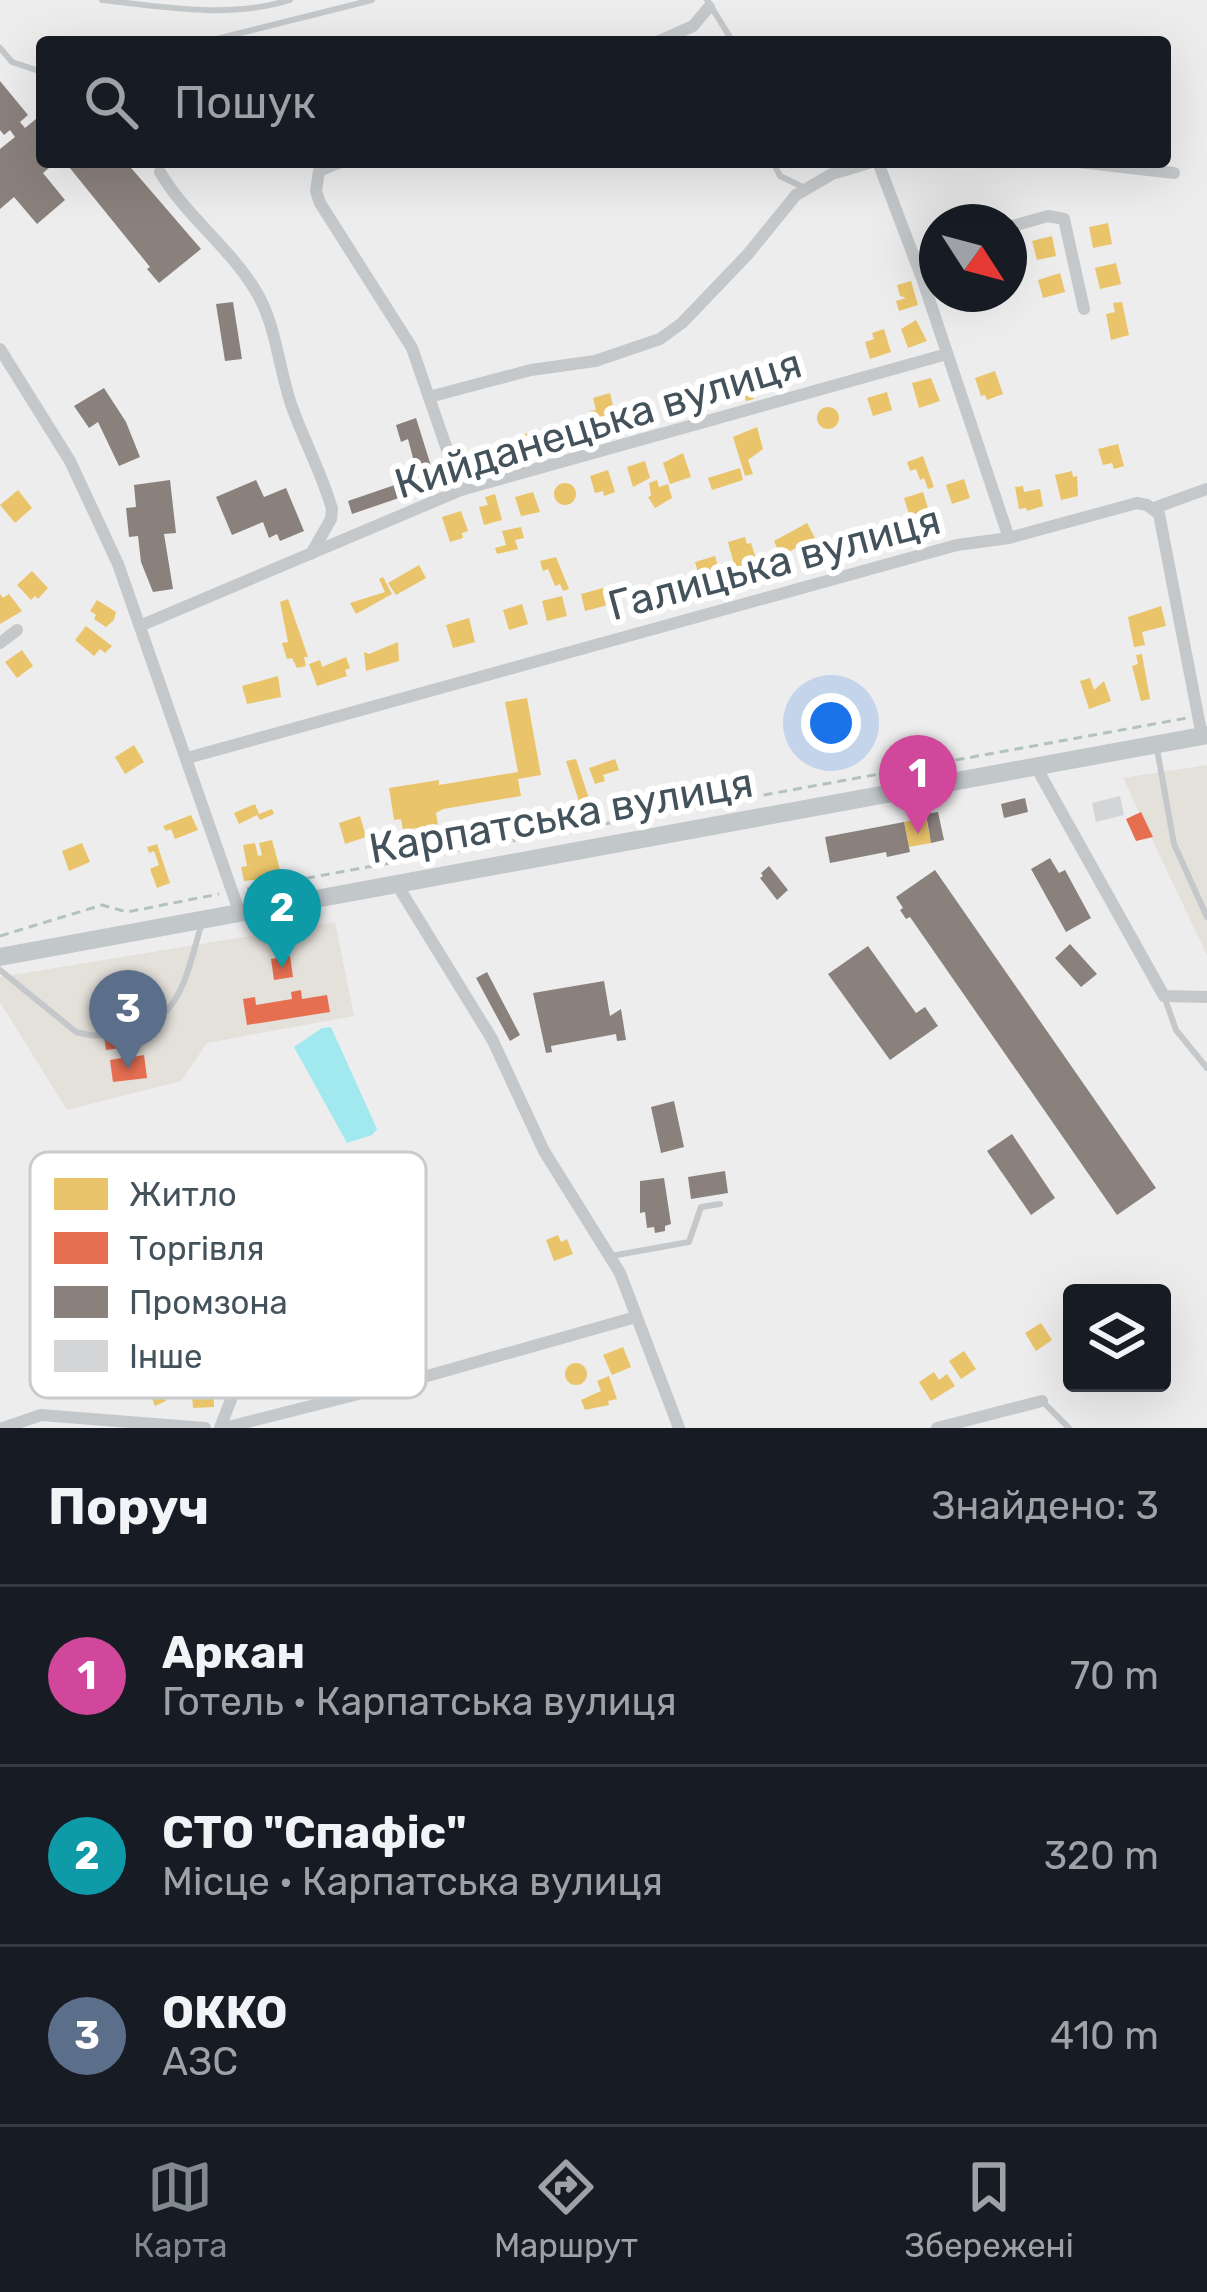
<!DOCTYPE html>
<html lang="uk">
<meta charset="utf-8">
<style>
:root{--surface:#171b24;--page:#242831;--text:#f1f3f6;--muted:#9ea1a6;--line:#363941;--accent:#80898e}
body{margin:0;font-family:Rubik,sans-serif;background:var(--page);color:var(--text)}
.controls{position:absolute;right:36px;bottom:36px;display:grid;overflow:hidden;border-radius:12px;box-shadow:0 12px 48px #0002}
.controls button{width:108px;height:108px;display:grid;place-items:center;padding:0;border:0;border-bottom:3px solid var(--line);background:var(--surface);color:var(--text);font:60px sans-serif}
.compass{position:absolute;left:919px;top:204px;width:108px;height:108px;border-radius:50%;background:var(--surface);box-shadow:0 12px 48px #0002;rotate:126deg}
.you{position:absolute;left:831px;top:723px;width:42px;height:42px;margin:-30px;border:9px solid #fff;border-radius:50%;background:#1a73e8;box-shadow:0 0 0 18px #1a73e833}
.badge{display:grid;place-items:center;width:78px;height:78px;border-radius:50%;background:var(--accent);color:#fff;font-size:39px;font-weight:700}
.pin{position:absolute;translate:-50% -99px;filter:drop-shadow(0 3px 6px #0008)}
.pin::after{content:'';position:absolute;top:63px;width:42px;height:36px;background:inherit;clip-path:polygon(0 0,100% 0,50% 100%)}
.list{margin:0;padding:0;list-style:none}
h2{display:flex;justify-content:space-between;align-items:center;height:156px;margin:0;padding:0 48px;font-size:51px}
h2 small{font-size:39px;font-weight:400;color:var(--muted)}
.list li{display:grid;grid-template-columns:78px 1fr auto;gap:36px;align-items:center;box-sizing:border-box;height:180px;padding:0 48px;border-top:3px solid var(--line)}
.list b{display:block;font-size:45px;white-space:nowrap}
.list p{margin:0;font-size:39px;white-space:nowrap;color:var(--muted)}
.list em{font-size:39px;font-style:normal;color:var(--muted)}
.icon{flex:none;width:66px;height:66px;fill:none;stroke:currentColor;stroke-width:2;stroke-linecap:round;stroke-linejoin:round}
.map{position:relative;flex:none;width:1207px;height:1428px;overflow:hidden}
.search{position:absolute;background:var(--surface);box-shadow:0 12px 48px #0002;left:36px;right:36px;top:36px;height:132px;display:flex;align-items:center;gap:30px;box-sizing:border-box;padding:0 42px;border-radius:12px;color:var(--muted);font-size:45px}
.sheet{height:696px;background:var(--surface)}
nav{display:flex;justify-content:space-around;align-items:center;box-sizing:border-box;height:168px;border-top:3px solid var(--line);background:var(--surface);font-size:33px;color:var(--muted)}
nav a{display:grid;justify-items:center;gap:6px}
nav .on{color:var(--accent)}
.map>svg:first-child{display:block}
.commercial{fill:#e4e0da}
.water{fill:#a2e9ef}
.homes{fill:#e9c46a}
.shops{fill:#e76f51}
.industry{fill:#8a817c}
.building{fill:#d4d5d6}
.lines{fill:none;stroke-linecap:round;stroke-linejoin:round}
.path{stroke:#b3c2bc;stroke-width:3;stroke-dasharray:9 6;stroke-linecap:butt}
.lane{stroke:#c5c8ca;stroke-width:6}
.street{stroke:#c5c8ca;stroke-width:12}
.primary{stroke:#c2c7ca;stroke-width:18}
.labels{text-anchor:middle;stroke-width:12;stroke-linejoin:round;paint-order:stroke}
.street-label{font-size:42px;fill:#44535b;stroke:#fff}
.key{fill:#fff;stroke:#c7cbce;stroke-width:3}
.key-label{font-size:33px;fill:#44535b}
</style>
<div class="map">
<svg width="1207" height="1428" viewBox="0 0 1207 1428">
<rect width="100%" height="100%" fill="#eeeded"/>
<!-- commercial -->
<g class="commercial">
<path d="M1207,765V955L1123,778Z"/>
<path d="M335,922L354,1016L207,1043L181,1081L67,1110L0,1002V977Z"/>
</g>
<!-- water -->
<path class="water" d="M331,1027L377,1129L372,1135L347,1143L294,1047L322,1028Z"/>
<!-- homes -->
<g class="homes">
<path d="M1108,223L1112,244L1093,248L1089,227Z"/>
<path d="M1052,236L1056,256L1037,260L1032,241Z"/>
<path d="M1116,263L1121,284L1100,289L1095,268Z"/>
<path d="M1060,273L1065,292L1043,298L1038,280Z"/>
<path d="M911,281L918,305L899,311L896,301L906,298L900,296L897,285Z"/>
<path d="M1122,302L1129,335L1111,340L1106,314L1115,312L1113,303Z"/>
<path d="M916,320L927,341L908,348L901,329Z"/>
<path d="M884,329L891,352L870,359L865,342L874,339L872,333Z"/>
<path d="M995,371L1003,394L987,400L985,395L981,396L975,378Z"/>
<path d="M739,372L745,389L750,387L754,399L746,401L744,393L727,398L721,378Z"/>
<path d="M931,378L940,401L919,408L912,383Z"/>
<path d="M694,388L699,406L681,412L675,395Z"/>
<path d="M887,392L892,410L873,416L867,398Z"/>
<path d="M610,393L615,415L593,424L590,411L596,410L593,398Z"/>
<path d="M631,405L632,410L639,408L643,424L624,429L619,408Z"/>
<circle cx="828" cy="418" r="11"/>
<path d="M757,427L763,449L748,460L753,474L745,476L733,437Z"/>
<path d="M545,428L551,448L529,455L522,435Z"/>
<path d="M1118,444L1124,466L1114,469L1112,463L1103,465L1098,449Z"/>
<path d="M683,453L691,477L670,484L663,463Z"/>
<path d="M923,456L934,487L928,489L924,478L920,480L916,469L910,471L907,462Z"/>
<path d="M645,461L650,478L633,487L627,467Z"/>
<path d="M740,468L743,480L712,490L708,478Z"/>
<path d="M608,470L615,492L604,496L603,491L595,493L590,476Z"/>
<path d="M1072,471L1073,477L1077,476L1078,496L1061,500L1055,475Z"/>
<path d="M964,479L970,498L952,504L946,485Z"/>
<path d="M657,480L659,487L668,484L672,498L655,508L648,497L651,496L649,483Z"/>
<circle cx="565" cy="494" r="11"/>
<path d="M1023,486L1024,492L1040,489L1043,506L1027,511L1026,508L1019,509L1015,487Z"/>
<path d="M18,490L32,508L15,523L0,505Z"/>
<path d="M533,492L540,512L521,516L515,497Z"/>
<path d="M923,492L929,511L910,517L904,498Z"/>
<path d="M495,494L502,520L484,525L479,507L488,505L485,497Z"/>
<path d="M461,511L468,531L462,533L463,538L450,542L442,517Z"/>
<path d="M807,523L815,538L781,556L774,541Z"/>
<path d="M521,527L524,538L515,540L518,549L497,554L495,548L506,545L502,531Z"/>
<path d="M745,537L747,544L751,543L758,565L735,568L728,542Z"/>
<path d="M715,556L720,573L714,575L716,582L707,585L704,577L700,579L695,562Z"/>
<path d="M556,557L569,589L563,591L560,584L555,586L548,569L543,571L540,561Z"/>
<path d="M419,565L426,578L396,595L388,583Z"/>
<path d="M32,571L48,588L38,599L35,596L31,600L17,585Z"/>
<path d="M383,577L392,594L356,614L350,603L385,592L379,579Z"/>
<path d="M603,588L608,605L585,611L581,594Z"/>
<path d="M0,594L3,598L9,594L22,611L0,624Z"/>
<path d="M562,596L567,616L547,621L542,601Z"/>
<path d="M288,599L308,657H304L306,666L297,668L292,658L287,659L282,643L288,642L280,602Z"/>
<path d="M97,600L116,612L114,620L106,627L94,619L96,615L90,611Z"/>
<path d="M522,604L528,624L509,630L503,610Z"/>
<path d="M1161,606L1166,626L1142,632L1145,645L1134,647L1128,617Z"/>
<path d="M469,618L475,642L453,648L446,625Z"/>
<path d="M86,626L112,646L105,653L100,649L94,656L75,640Z"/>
<path d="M398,642L399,661L366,671L364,652L369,654Z"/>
<path d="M22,650L33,666L17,678L5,662Z"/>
<path d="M1142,654L1150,699L1141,701L1132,666L1138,664L1136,655Z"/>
<path d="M346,657L350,668L345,670L347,676L317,686L309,664L320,660L322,667Z"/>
<path d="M278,676L281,697L247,704L242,686Z"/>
<path d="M1090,678L1094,690L1104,681L1111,701L1089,709L1080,681Z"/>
<path d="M527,698L541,775L518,779L521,796L443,809L436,813L438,825L403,830L401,819L394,820L389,788L439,780V785L518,772L505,702Z"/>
<path d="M134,745L144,762L125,774L115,757Z"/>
<path d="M576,759L594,814L584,817L566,761Z"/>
<path d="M615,759L619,770L603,775L605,781L595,784L589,768Z"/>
<path d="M255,804L259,814L272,809L274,814L260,820L257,815L239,824L234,813Z"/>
<path d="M191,815L198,830L175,839L171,829L166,831L163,826Z"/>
<path d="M360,816L366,837L345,844L339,823Z"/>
<path d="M926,818L931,843L909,847L904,822Z"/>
<path d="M272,840L282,877L244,881L241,867L247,866L243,845L255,843L258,856L262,855L259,843Z"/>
<path d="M82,843L90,862L69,871L62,851Z"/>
<path d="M157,844L170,883L157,888L150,869L159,865L154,851L149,853L147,847Z"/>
<path d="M558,1235L561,1242L567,1239L573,1254L554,1261L546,1240Z"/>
<path d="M1041,1323L1052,1340L1036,1351L1025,1333Z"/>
<path d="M623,1347L631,1367L612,1375L603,1355Z"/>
<path d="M964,1351L976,1369L961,1379L949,1361Z"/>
<circle cx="576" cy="1374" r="11"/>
<path d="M934,1372L939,1380L947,1374L955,1386L931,1401L919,1382Z"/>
<path d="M166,1376L172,1391L163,1395L166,1401L155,1406L147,1385Z"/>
<path d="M609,1376L617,1399L608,1401L609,1405L585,1410L581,1400L601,1391L597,1381Z"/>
<path d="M213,1381L214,1407L193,1408L191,1382Z"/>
</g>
<!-- shops -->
<g class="shops">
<path d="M1141,812L1153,837L1136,841L1126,819Z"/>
<path d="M290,956L293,977L274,980L271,959Z"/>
<path d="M301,990L302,999L327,995L330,1012L247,1025L243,999L255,997L256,1005L292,999L291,992Z"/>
<path d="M138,1016L141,1045L132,1046L133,1057L144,1055L147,1078L113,1082L110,1060L122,1058L121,1048L106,1050L102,1021Z"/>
</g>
<!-- industry -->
<g class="industry">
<path d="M0,81L28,115L20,122L25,128L42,114V162H56L43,173L65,200L37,224L14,197L0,209V149L15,137L10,130L4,135L0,130Z"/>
<path d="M65,162H126L201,249L159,283L147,269L150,267Z"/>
<path d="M233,302L242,359L225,361L216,304Z"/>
<path d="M104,388L126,422L140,457L119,466L98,422L89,428L74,406Z"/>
<path d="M416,418L437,485L352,514L348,501L418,477L408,439L401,442L396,425Z"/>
<path d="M170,480L176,533L164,534L173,589L153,592L141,562L138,536L129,537L126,508L136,507L134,485Z"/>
<path d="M256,480L264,497L286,488L304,531L280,541L277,534L269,538L263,522L232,535L216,497Z"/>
<path d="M1025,798L1028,812L1004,818L1001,804Z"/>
<path d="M938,812L944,840L931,843L926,814Z"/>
<path d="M904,822L910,852L887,857L886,852L830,863L825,837Z"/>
<path d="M1050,858L1059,873L1065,870L1091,918L1066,932L1031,869Z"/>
<path d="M769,866L788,890L777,900L760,878L763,876L761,873Z"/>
<path d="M935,870L1156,1188L1117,1215L910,917L906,919L900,910L903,908L896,897Z"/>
<path d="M1070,944L1097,974L1081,987L1055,958Z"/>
<path d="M868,946L916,1013L925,1007L938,1026L890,1060L828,974Z"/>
<path d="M487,972L520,1035L510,1041L476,978Z"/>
<path d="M604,981L610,1016L621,1009L626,1040L617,1041L616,1034L551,1046L552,1052L546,1053L533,993Z"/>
<path d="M674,1101L684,1147L661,1153L651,1107Z"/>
<path d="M1012,1134L1055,1198L1031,1215L987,1151Z"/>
<path d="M725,1171L728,1193L691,1199L688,1177Z"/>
<path d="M664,1178L671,1224L665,1226V1231L655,1233L654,1227L647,1228L645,1212L640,1213V1181Z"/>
</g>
<!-- building -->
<path class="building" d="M1120,796L1124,815L1096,822L1092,803Z"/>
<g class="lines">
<!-- path -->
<g class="path">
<path d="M247,889L1187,718"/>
<path d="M0,936L102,905L127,912L219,894"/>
</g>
<!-- lane -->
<g class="lane">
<path d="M102,0C165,7 228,19 290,0"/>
<path d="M707,0L733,42"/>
<path d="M205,42L372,0"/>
<path d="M0,48L12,62L42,72"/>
<path d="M773,162L780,176L805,188"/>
<path d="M1157,749L1174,844L1207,917"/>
<path d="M0,970L76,1032C93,1037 106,1036 123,1033C180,1025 187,973 201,926"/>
<path d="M1164,996L1176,1030L1207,1068"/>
<path d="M611,1256L689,1242L701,1207L720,1204"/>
<path d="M1042,1401L1069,1428"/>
</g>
<!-- street -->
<g class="street">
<path d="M657,42L693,26L709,7"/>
<path d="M341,162L319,171L316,191L320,203L412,348L461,490"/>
<path d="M878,162L923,281L1009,538"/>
<path d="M1079,162L1174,173"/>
<path d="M160,172C186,216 227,245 254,288C276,322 278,366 291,404C303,439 322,473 332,509L331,519L311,554"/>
<path d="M1009,227L1048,216L1064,219L1084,309"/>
<path d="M923,281L937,257"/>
<path d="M0,349L70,461L118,564L239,911"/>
<path d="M429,397L531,370L595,361L660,339L682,323L748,254L796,195L832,174L872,162"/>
<path d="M1154,508L1207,489"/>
<path d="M142,625L461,490L947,354"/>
<path d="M0,643L17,630"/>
<path d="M187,758L957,545L1009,538L1137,503L1147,505L1159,514L1202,736"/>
<path d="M1035,765L1164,996L1207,997"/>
<path d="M396,883L492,1039L544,1151L620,1273L679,1428"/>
<path d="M3,1428L41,1415L205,1428"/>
<path d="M220,1428L249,1353L342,1204"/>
<path d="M224,1428L406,1382L636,1317"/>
<path d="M937,1428L1042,1401"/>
</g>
<!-- primary -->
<path class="primary" d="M0,957L1207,735"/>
</g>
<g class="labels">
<!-- street labels -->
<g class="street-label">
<text transform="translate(598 423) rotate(-17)" y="15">Кийданецька вулиця</text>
<text transform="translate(774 562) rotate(-15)" y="15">Галицька вулиця</text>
<text transform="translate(561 815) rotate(-10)" y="15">Карпатська вулиця</text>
</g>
</g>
<!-- legend -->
<rect x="30" y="1152" width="396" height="246" rx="18" class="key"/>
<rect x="54" y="1178" width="54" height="32" fill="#e9c46a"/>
<rect x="54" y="1232" width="54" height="32" fill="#e76f51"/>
<rect x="54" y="1286" width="54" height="32" fill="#8a817c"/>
<rect x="54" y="1340" width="54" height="32" fill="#d4d5d6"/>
<g class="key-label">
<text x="129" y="1206">Житло</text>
<text x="129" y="1260">Торгівля</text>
<text x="129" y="1314">Промзона</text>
<text x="129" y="1368">Інше</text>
</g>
</svg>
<div class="controls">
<button><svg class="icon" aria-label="layers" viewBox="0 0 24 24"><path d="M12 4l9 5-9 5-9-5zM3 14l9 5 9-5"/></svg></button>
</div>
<svg class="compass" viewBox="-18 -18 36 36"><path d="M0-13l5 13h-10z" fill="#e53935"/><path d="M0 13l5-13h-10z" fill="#9ea1a6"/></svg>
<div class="you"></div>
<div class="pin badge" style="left:918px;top:834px;background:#d1479c">1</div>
<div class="pin badge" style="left:282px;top:968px;background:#0f9aa8">2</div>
<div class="pin badge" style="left:128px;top:1069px;background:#5c6f8a">3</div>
<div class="search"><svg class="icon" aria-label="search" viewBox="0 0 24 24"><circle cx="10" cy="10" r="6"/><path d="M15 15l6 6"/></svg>Пошук</div>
</div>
<section class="sheet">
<h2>Поруч<small>Знайдено: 3</small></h2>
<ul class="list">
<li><span class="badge" style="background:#d1479c">1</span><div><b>Аркан</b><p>Готель · Карпатська вулиця</p></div><em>70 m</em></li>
<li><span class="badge" style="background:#0f9aa8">2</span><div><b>СТО &quot;Спафіс&quot;</b><p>Місце · Карпатська вулиця</p></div><em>320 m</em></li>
<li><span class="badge" style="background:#5c6f8a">3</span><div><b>ОККО</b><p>АЗС</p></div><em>410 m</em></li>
</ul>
</section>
<nav>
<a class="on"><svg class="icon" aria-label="map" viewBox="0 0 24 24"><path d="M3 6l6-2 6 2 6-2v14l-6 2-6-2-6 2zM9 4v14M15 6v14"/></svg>Карта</a>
<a><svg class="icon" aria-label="directions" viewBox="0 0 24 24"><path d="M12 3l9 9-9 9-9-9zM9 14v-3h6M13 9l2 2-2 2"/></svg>Маршрут</a>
<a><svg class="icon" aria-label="saved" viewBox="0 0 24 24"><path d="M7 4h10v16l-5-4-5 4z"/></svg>Збережені</a>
</nav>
